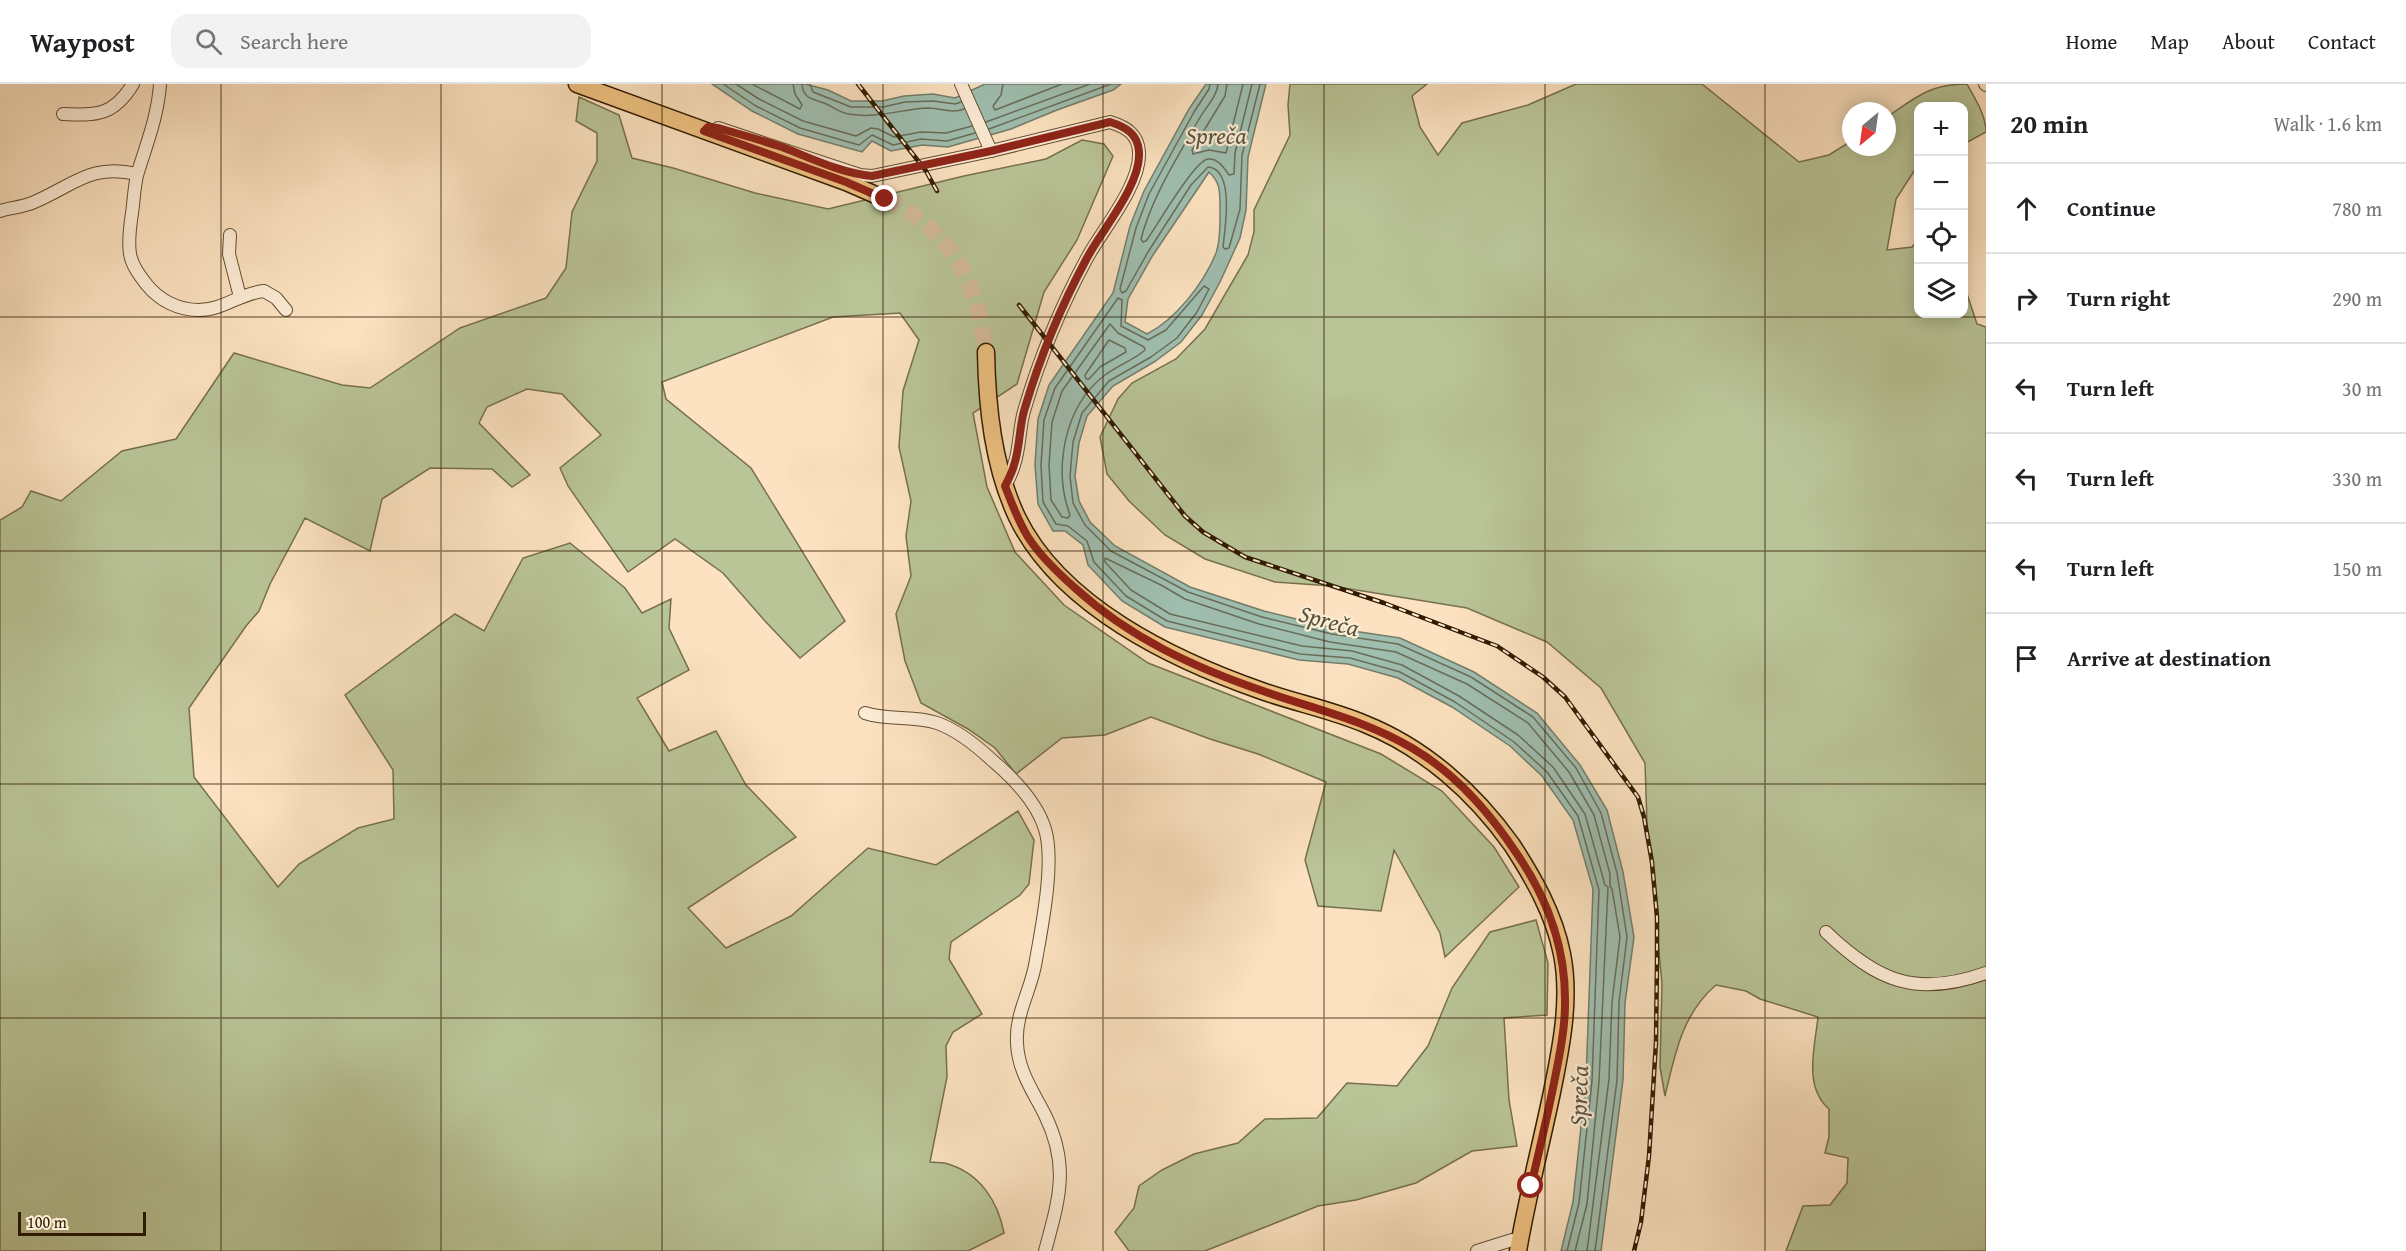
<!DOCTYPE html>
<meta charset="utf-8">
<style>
:root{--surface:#fff;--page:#f2f2f2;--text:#202124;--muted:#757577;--line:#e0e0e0}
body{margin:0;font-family:"Gentium Book Plus",serif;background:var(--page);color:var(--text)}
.controls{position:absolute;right:18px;top:18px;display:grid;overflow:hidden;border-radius:12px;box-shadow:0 3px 15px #0003}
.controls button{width:54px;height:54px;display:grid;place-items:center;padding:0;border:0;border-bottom:2px solid var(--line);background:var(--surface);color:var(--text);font:30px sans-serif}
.compass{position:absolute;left:1842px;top:18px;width:54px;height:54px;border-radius:50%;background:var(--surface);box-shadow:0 3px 15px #0003;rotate:209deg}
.scale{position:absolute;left:18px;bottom:15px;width:128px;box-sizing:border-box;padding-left:6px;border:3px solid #321c00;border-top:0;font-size:16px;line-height:21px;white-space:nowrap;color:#321c00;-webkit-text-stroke:4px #fdecd6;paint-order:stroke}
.stop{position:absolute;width:18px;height:18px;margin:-14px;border:4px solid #8f2418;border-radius:50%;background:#fff}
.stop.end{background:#8f2418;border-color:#fff;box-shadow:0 2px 6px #0008}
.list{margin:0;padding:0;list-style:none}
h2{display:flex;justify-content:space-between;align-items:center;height:78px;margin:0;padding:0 24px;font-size:26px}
h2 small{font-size:20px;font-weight:400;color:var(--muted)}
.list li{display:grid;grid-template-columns:39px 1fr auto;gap:18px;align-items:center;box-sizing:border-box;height:90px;padding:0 24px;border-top:2px solid var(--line)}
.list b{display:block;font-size:22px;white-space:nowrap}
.list em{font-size:20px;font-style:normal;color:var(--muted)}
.icon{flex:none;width:33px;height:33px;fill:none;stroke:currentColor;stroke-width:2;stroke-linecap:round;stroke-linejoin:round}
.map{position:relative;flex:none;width:1986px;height:1167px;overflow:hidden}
header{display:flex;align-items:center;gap:36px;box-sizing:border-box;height:84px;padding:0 30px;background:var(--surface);border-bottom:2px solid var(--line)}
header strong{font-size:28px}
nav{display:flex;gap:33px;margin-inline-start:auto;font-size:21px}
.search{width:420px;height:54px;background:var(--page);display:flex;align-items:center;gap:15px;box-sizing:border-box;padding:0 21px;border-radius:18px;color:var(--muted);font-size:22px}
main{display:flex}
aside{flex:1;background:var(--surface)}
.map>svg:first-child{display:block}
.green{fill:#b9c497;stroke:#76704c;stroke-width:1.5}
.water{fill:#9fbeb0;stroke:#737d6a;stroke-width:1.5;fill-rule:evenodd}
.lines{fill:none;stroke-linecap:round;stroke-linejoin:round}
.shore{stroke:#686d58;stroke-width:1.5}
.major-tunnel{stroke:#d4ba9a;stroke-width:16;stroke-dasharray:16 8;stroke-linecap:butt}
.minor-casing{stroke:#644e30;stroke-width:14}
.major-casing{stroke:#321c00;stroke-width:19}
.minor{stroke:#fdecd6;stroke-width:12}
.major{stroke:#eec180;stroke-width:16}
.rail-casing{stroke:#321c00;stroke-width:4.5}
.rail{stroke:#fdecd6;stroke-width:2;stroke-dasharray:7;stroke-linecap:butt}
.route{stroke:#8f2418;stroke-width:8}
.grid{fill:none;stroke:#321c00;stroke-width:1.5;stroke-opacity:0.55}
.labels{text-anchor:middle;stroke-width:4.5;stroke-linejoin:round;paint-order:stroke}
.water-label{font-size:24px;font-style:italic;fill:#58553e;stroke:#fdecd6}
</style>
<header>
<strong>Waypost</strong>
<div class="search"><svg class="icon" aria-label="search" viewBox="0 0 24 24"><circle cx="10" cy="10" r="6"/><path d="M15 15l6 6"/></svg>Search here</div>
<nav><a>Home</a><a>Map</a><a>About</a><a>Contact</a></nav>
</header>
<main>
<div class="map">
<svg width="1986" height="1167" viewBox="0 0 1986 1167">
<rect width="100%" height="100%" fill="#fce2c0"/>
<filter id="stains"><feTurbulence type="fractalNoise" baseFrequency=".00333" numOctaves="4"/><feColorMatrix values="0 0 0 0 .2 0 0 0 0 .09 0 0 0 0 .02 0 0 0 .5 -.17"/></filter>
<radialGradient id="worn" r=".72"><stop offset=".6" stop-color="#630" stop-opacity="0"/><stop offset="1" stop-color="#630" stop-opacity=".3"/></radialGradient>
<!-- green -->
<g class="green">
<path d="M1290,0H1427L1412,12L1420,43L1438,71L1462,39L1528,21L1576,0H1702L1799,78L1829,71L1851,57V63H1887V33C1916,13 1930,0 1967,0C1975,15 1986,31 1986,48L1964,60V22H1918V81L1896,115L1887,166L1912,163L1918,156V230H1964V201L1977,240L1986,243V1167H1786L1803,1122L1830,1121L1847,1099L1848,1074L1825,1069L1829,1053V1025C1803,1003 1815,962 1818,933L1760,915L1746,907L1716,901C1682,930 1675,970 1665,1012L1660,983L1662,900L1647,740L1645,679L1601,604L1547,558L1467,524L1332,502L1275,498L1205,475L1165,451L1129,417L1107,390L1100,353L1118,315L1132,299L1176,275L1205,245L1248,171L1254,148V126L1290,51L1288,21Z"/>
<path d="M579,13L619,31L632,74L673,84L755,109L828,125L964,92L1046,75L1082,56L1104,60L1113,72L1077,156L1044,208L1017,300L973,329L987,403L1015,468L1064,521L1148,579L1381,670L1442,707L1494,763L1519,803L1445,873L1440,849L1394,766L1381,827L1318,822L1305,776L1326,698L1258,670L1210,655L1151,633L1105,651L1062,654L1016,690L995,664L968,645L921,619L905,577L896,530L911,492L906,452L911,417L899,363L903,307L919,256L900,229L833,233L662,298L666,315L751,384L845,537L800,574L765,537L723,489L675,455L628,488L568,402L560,384L601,351L562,310L527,305L487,323L479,339L530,391L512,403L492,385L430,384L382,415L370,467L305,434L270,500L259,527L246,542L189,624L194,693L278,803L299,780L358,744L394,735L393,686L345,611L455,530L484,547L523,474L570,459L625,504L642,529L671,515L669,544L689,586L637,614L669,667L716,647L746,701L796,753L688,824L726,864L791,832L868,764L936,781L1018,727L1034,756L1029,800L1020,811L951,858L949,875L982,930L953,948L946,962L947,993L930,1078C935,1079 943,1078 948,1080C981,1090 998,1118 1004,1149L968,1167H0V436L22,423L31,407L61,417L122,367L176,355L234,269L342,301L370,304L460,244L546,214L566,184L572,128L597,77V49L576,37Z"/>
<path d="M1536,836L1548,879L1547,931L1504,934L1509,1016L1517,1062L1472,1067L1416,1099L1356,1116L1318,1122L1205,1167H1129L1115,1148L1134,1124L1139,1102L1162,1086L1194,1070L1238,1059L1265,1035L1317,1034L1347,999L1397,1002L1428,962L1452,904L1490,848Z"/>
</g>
<!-- water -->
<g class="water">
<path d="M712,0H805L828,6L851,17H882L904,12L933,10L955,14L985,0H1121L1113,6L1057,26L1011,45L948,63L922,61L891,67L872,57L862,68L798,50L752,27Z"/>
<path d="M1206,0H1266L1248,73L1246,126L1240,154L1220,198L1202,231L1181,258L1154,278L1113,302L1087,332L1079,359L1075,392L1079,417L1090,438L1115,462L1190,503L1264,527L1333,544L1400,554L1474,588L1537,629L1580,681L1607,726L1623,788L1634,853L1625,919L1623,996L1601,1167H1561L1573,1118L1586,996L1593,805L1573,736L1542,692L1510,662L1452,623L1398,594L1348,580L1299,576L1165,543L1122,517L1088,481L1083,461L1065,447H1053L1038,420L1035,381L1038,335L1049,301L1113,209L1130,142L1144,107L1189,25ZM1209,88C1220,98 1220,107 1220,122C1220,136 1221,155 1216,169C1204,199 1176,235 1147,250L1125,238L1128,215L1153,171Z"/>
</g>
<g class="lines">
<!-- shore -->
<g class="shore">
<path d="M723,0L756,22L800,44L859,61L872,51L893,61L921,55L947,57L975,49"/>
<path d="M736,0L759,15L803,37L856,52L871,44L878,45L894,53L921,48L946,49L972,42"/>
<path d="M752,0L800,25L802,21L795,10L793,0"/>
<path d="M802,0C803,15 813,15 824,19C832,22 840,29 849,30C876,35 902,25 928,24C940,24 952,30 964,25"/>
<path d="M810,0L813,8L851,23H883L905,18L933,17L955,20L961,18"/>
<path d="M1003,0L1001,11L993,22L995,26L1062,0"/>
<path d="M1210,0L1209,5L1194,28L1149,110L1136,144L1120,205L1122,209L1126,207L1148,168L1191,101L1208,83C1235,85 1225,144 1223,163L1225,165L1229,164L1240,125L1242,71L1260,0"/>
<path d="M1218,0C1217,13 1204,25 1198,37C1177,74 1152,113 1141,155L1143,158L1146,157C1157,142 1194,77 1208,75C1218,74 1224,84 1229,91L1234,90L1235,69L1252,0"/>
<path d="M1227,0L1225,12L1192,66L1193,70L1209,66L1226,69L1243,0"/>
<path d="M986,38L1090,0"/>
<path d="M989,45L1111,0"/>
<path d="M1110,240L1118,249L1144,263L1145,266C1134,276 1118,281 1105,291C1064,322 1053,385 1070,431L1068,434L1062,433L1051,416L1049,381L1052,338L1062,307Z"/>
<path d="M1109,256L1125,264L1126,268L1100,283L1089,295H1086L1085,291Z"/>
<path d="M1567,1167L1579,1119L1592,997L1599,806L1578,732L1547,688L1514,658L1455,618L1400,588L1350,574L1300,570L1167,537L1126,512L1094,478L1087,457L1068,442L1056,440L1043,418L1041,381L1044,336L1055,304L1118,214L1122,216L1121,242L1148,256L1166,246L1204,202L1209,205L1197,228L1177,254L1151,273L1109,297L1082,329L1073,358L1070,392L1073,419L1085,441L1111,467L1188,508L1262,533L1332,550L1398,560L1471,593L1533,633L1576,684L1601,729L1617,789L1627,853L1619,918L1617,996L1595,1167"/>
<path d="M1575,1167L1587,1120L1599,998L1608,803L1605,801L1585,730L1553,683L1518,651L1459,612L1402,581L1352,567L1302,562L1170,530L1131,506L1105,478V474L1161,501L1185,515L1259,540L1330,558L1396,568L1467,600L1528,639L1569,688L1594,731L1610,790V802L1612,805L1620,853L1612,918L1609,995L1587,1167"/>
</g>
<!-- major-tunnel -->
<path class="major-tunnel" d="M885,115C953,147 976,196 986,268"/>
<!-- minor casing -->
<g class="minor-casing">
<g id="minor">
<path d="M160,0C158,31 147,59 138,88C134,101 134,116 132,129C130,142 128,157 130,170C132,182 140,192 147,201C160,217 179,226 199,226C223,226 241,209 264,207L276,214L286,226"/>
<path d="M961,0L991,67"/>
<path d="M1985,0L1986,1"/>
<path d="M63,30C97,32 114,31 133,0"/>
<path d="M718,44L860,91L872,92L991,67L1110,38C1126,43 1138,50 1139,68C1141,101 1102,146 1087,174C1061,222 1039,276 1024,327C1019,345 1020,364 1014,381C1012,389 1008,396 1005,402"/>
<path d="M0,127C10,124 22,123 32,119C73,102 90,79 137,90"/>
<path d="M230,151L229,170L240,213"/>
<path d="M865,629C889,637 914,631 937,639C957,646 978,663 993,677C1013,694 1037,719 1045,745C1055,778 1042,842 1036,876C1032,905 1015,929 1017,959C1018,987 1033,1007 1045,1031C1070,1082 1059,1115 1045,1167"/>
<path d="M1826,848C1877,897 1916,914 1986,889"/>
<path d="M1477,1167L1512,1156L1519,1157"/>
</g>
</g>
<!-- major casing -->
<g class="major-casing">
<g id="major">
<path d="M577,0L846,98L885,115"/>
<path d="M986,268C987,323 993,382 1017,433C1060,522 1173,576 1262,607C1296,619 1332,626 1365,640C1425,664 1475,709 1512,761C1534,795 1554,830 1562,870C1571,915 1561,964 1552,1008C1541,1061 1527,1114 1518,1167"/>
</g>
</g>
<!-- minor -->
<use href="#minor" class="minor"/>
<!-- major -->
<use href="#major" class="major"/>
<!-- rail casing -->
<g class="rail-casing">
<g id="rail">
<path d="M858,0L926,87L937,107"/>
<path d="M1019,221L1185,432L1203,448L1245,473L1384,519L1497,562L1543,593L1565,613L1638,713L1644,733L1652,778L1657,833V876L1656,958L1649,1072L1641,1138L1634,1167"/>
</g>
</g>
<!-- rail -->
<use href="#rail" class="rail"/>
</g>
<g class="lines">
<!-- route -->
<path class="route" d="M885,115L846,98L704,47L708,43L718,44C739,50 761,56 782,63C811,74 840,89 872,92L991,67L1110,38C1126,43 1138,50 1139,68C1141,101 1102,146 1087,174C1061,222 1039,276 1024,327C1019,345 1020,364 1014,381C1012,389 1008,396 1005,402C1012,420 1018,437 1028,453C1040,472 1058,489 1075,504C1130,554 1193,583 1263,607C1314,625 1365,636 1412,664C1455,689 1490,729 1517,770C1548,815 1566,865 1565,920C1565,946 1559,974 1554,999C1547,1034 1539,1068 1531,1102"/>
</g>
<!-- grid -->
<path class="grid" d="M221,0V1167M441,0V1167M662,0V1167M883,0V1167M1103,0V1167M1324,0V1167M1545,0V1167M1765,0V1167M0,233H1986M0,467H1986M0,700H1986M0,934H1986"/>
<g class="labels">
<!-- water labels -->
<g class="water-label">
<text x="1216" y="60">Spreča</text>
<text transform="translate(1329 537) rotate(15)" y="8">Spreča</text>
<text transform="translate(1579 1012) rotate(-88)" y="8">Spreča</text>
</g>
</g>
<rect width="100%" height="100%" filter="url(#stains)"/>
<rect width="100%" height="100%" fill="url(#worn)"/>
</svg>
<div class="controls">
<button>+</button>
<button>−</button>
<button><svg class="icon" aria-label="locate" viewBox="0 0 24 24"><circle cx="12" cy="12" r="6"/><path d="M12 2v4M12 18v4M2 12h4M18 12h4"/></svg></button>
<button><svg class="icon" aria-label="layers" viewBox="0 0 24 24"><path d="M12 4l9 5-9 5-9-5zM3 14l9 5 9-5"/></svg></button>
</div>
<svg class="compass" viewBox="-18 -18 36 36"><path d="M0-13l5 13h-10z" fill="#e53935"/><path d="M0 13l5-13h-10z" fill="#757577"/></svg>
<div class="scale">100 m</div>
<div class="stop" style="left:1531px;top:1102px"></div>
<div class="stop end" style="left:885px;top:115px"></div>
</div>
<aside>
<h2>20 min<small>Walk · 1.6 km</small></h2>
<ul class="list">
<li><svg class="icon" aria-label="ahead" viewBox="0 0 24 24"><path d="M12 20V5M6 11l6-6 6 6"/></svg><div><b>Continue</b></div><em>780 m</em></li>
<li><svg class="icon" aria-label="right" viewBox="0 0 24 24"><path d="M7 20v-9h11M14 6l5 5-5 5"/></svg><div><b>Turn right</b></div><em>290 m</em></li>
<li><svg class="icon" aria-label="left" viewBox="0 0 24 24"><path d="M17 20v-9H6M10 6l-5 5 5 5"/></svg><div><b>Turn left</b></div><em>30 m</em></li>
<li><svg class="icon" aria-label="left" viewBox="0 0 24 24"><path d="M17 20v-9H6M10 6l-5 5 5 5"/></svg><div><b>Turn left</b></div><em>330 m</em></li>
<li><svg class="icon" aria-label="left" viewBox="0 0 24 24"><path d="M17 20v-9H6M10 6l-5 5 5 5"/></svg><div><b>Turn left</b></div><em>150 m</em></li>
<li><svg class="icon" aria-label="arrive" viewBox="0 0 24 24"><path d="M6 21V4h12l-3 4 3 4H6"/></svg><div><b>Arrive at destination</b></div></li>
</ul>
</aside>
</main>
